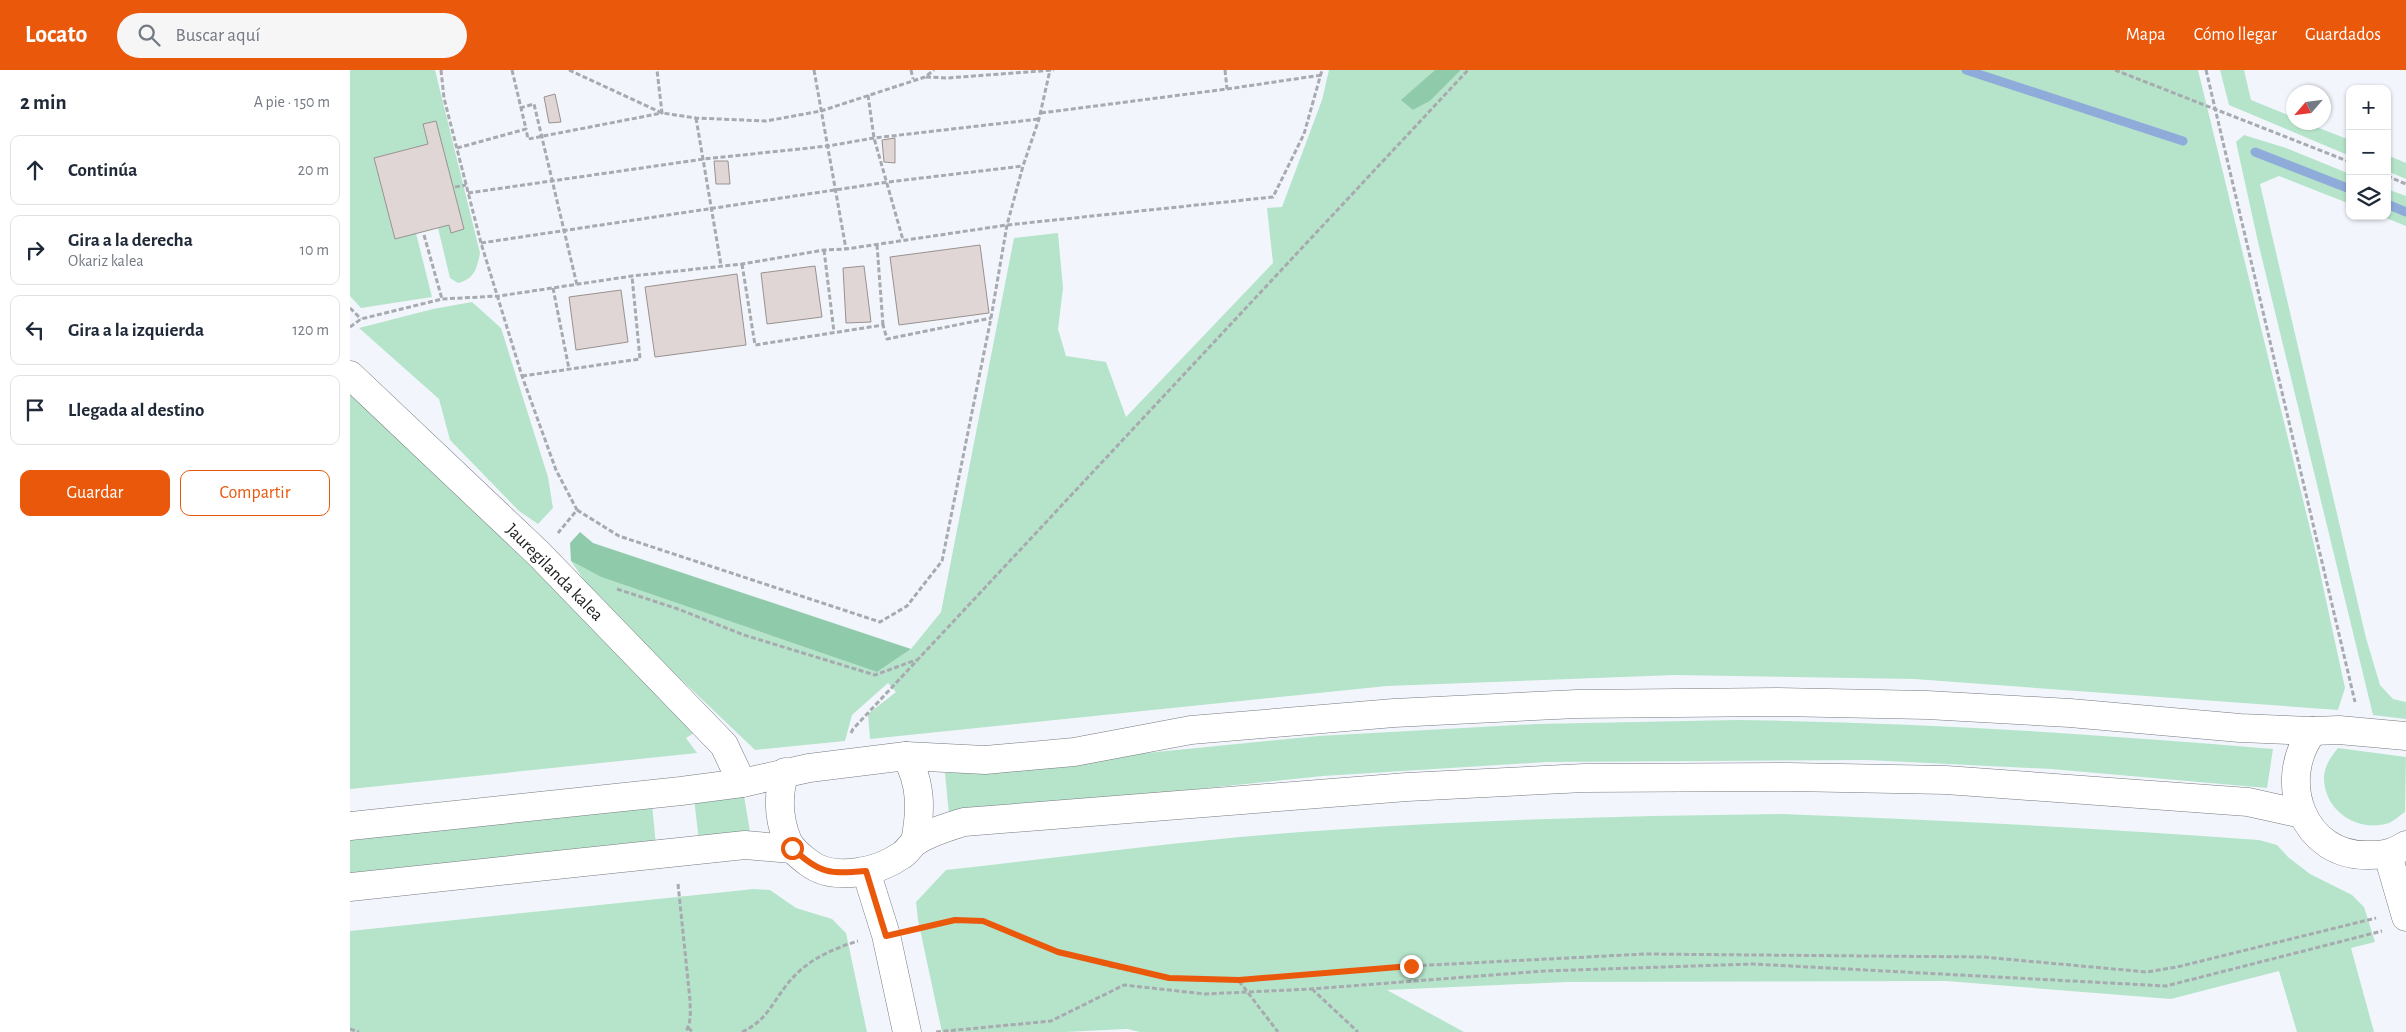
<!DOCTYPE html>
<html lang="es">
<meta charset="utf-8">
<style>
:root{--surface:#fff;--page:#f6f6f7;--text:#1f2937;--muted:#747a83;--line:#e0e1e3;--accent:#ea580c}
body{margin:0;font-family:"Alegreya Sans",sans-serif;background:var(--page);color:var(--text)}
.controls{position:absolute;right:15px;top:15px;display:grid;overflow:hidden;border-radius:10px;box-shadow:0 1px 4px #0004}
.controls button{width:45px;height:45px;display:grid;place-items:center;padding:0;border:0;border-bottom:1px solid var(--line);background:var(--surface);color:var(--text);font:25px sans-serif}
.compass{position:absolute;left:1936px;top:15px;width:45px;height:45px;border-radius:50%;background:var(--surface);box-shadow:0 1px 4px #0004;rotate:242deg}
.stop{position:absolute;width:15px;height:15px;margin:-11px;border:4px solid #ea580c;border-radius:50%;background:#fff}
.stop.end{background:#ea580c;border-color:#fff;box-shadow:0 1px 5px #0008}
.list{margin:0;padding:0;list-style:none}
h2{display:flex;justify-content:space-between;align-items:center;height:65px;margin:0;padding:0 20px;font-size:21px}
h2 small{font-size:16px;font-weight:400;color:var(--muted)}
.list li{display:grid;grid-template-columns:32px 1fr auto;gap:15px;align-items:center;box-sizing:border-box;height:70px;margin:0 10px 10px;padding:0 10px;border:1px solid var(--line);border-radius:10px}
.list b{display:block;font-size:19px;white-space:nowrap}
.list p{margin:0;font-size:16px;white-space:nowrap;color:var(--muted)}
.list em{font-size:16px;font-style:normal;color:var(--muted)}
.actions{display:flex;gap:10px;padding:15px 20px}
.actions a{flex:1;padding:11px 0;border:1px solid var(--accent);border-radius:10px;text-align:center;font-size:18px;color:var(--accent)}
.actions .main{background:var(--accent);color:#fff}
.icon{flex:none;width:28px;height:28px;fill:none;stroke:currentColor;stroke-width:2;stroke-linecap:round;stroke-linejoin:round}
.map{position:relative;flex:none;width:2056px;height:962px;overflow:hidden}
header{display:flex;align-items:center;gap:30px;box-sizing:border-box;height:70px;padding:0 25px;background:var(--accent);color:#fff}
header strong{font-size:24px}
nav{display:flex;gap:28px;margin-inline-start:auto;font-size:18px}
.search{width:350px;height:45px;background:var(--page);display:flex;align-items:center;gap:12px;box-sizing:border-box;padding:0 18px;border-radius:28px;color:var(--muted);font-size:19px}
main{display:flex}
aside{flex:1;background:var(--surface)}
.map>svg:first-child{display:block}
.green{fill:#b6e4ca}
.forest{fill:#8fcaaa}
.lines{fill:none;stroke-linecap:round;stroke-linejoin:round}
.stream{stroke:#8fabda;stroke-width:9}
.building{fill:#dfd6d5;stroke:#99918f}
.minor-casing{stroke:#767a7f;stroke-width:29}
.major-casing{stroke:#767a7f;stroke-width:29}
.path{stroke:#a7aaaf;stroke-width:3;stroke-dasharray:5 2.5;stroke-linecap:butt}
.minor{stroke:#fff;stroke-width:28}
.major{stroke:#fff;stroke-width:28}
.route{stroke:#ea580c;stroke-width:6}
.labels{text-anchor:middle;stroke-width:4.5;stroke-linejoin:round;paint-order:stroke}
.street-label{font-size:18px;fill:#1a1c1e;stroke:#fff}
</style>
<header>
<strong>Locato</strong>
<div class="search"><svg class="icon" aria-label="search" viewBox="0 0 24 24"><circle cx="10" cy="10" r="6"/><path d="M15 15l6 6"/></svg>Buscar aquí</div>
<nav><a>Mapa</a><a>Cómo llegar</a><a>Guardados</a></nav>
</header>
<main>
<aside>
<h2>2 min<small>A pie · 150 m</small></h2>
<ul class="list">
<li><svg class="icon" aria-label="ahead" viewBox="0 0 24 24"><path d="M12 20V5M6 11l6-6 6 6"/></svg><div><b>Continúa</b></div><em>20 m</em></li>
<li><svg class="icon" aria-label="right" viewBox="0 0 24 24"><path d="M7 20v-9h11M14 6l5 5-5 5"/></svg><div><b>Gira a la derecha</b><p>Okariz kalea</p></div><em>10 m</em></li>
<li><svg class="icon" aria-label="left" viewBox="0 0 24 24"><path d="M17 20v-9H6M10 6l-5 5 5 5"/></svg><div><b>Gira a la izquierda</b></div><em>120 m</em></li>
<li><svg class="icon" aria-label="arrive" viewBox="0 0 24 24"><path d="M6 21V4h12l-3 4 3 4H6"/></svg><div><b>Llegada al destino</b></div></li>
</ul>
<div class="actions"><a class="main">Guardar</a><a>Compartir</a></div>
</aside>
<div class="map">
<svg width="2056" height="962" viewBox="0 0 2056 962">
<rect width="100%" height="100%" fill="#f2f6fc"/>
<!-- green -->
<g class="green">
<path d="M0,0H85L130,183C127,199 124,209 108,213L100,208L88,158L99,155L102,163L114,159L86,51L73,54L78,74L24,88L45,169L66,163L82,227L11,238L0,226Z"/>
<path d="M979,0H1085L1052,30L1063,40L1080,31L1111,0H1848L1965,479L1995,618L1988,640L1564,609L1325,605L1037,616L520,669L518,644L546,622L538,613L502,645L495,671L405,680L247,529L221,491L251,507L527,602L561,579L591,542L664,168L708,163L713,218L708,259L716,286L756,292L776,347L923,193L917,138L932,137L972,30Z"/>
<path d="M1870,0H1894L1901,30L1943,47L1944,52L1956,53L2000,70V86L1879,35Z"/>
<path d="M1894,65L1936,78L2000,104V134L1929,106L1910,114L2016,568L2030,615L2043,629L2056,632V649L2023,645L1908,172L1886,72Z"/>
<path d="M2037,85L2056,93V109L2037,101Z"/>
<path d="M2037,119L2056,126V156L2031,146H2037Z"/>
<path d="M122,232L151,258L198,407L203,438L188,454L169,441L100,370L89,329L9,258L83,239Z"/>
<path d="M0,320L89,401L344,663L336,668L347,683L0,719Z"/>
<path d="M1386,650C1566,652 1744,664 1923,679L1917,718L1701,699L1517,690L1197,692L973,706L599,745L595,703L968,666L1186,654Z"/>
<path d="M1988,678L2056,687L2055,742C2050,745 2044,751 2039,753C2008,763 1974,741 1974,708C1974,696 1981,687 1988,678Z"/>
<path d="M394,726L401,767L349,771L344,729Z"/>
<path d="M302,734L306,776L0,807V765Z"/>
<path d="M1431,744C1591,750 1750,758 1909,770L1927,775L1938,787L1960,804L2002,825L2014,837L2025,872L2001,878L2024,962H1947L1929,901L1821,929L1596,911L1217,912L1037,920L1114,962H790L777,959L715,962H592L568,850L566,832L596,800C724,786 852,768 981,760C1131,749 1281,746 1431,744Z"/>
<path d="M404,819L420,820L446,838L482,849L496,863L517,962H0V861Z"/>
</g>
<!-- forest -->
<g class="forest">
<path d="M1085,0H1111L1080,31L1063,40L1051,30Z"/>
<path d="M230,462L243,473L561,579L527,602L251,507L221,491L220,473Z"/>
</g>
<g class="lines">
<!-- stream -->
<g class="stream">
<path d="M1616,0L1833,71"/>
<path d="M1905,82L2000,119"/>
<path d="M2037,134L2056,142"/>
</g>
</g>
<!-- building -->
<g class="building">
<path d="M205,24L211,52L199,53L194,27Z"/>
<path d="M86,51L114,159L101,163L99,155L45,169L24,88L78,74L73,54Z"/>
<path d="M545,68V93L534,92L532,70Z"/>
<path d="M364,91H378L380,114H366Z"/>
<path d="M630,175L639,243L549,255L540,187Z"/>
<path d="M465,196L472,247L417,254L411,203Z"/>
<path d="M514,196L521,252L496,253L493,198Z"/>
<path d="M387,204L396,275L305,287L295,217Z"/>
<path d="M271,220L278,272L226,280L219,227Z"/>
</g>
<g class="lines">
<!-- minor casing -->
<g class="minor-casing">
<g id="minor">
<path d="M0,305L189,484L374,675L392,713"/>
<path d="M2038,785L2056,847"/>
<path d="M516,801L536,865L557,962"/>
</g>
</g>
<!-- major casing -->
<g class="major-casing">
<g id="major">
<path d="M1963,661C1925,710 1953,788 2020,785C2034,785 2044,783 2056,775"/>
<path d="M556,686C572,715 571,741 565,772"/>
<path d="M435,702C427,726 428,748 438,772C443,781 451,787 459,793C484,812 528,802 552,785C557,782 560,776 565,772C580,762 598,757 614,752L1057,717L1234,708L1439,707L1596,710L1898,732L1952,744"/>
<path d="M0,756L331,721L392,713L459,698L556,686L635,690L724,682L841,660L1044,643L1227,634L1428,632L1577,635L1720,643L1890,658L1963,661L1989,660L2056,666"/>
<path d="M0,817L395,775L442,779"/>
</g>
</g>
<!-- path -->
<g class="path">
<path d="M91,0L94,28L131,173L172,306L206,400L227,440L208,463"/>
<path d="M162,0L176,59"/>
<path d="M219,0L312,43L346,48L416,51L471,41L575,7L584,0"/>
<path d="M464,0L496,179"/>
<path d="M561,0L563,9"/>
<path d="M875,0L877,19"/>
<path d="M1765,0L2000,92"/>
<path d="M1856,0L2005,632"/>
<path d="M576,7L597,8L704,0"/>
<path d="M518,25L524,68L553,170"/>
<path d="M170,38L184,34L227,215"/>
<path d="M691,43L877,19L972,5"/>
<path d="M346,48L371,195"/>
<path d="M107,78L176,59L178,69L312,43L307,0"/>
<path d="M2037,106L2056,114"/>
<path d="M105,117L116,115"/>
<path d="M118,123L354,89L478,76L524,68L689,49"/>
<path d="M74,165L92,229"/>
<path d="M131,173L538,112L673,96"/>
<path d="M527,175L533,255"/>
<path d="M474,180L484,262"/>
<path d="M392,194L405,275L533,255L537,269L641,248"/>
<path d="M203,218L219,299"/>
<path d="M0,238L11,249"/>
<path d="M0,257L11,249L92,229L149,226L282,206L392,194L474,180L496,179L657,155L923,127L954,64L972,0"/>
<path d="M172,306L290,289L282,206"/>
<path d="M227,440L269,466L530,552L557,536L592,491L641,248L657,155L673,96L689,49L700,0"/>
<path d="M267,519L328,539L394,565L525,605L566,590"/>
<path d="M501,663L503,659L1118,0"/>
<path d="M328,814L340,930C340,940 342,954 335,962"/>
<path d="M565,858L605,850L633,851L708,882L763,897L819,908L889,911L1061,896L1295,884L1633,887L1797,902L1827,897L2026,848"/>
<path d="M889,911L928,962"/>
<path d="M962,919L1008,962"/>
<path d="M338,958L343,962"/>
<path d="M0,959L9,962"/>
<path d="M392,962C418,950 422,932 439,912C457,890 482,879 508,871"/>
<path d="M586,962L701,951L774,915L855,924L961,919L1194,901L1403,894L1816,916L2032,861"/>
</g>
<!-- minor -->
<use href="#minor" class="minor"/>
<!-- major -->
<use href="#major" class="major"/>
</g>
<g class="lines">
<!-- route -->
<path class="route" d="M442,778C470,804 479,804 516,801L536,866L605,850L633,851L708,882L819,908L889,910L1061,896"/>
</g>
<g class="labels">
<!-- street labels -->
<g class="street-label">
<text transform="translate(205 502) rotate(45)" y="6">Jauregilanda kalea</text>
</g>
</g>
</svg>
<div class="controls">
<button>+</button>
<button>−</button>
<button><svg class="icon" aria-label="layers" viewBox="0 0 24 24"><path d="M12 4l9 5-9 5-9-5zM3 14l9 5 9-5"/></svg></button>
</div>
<svg class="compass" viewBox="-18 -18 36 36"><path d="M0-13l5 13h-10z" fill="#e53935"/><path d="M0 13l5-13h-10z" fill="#747a83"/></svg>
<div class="stop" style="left:442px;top:778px"></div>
<div class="stop end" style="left:1061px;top:896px"></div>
</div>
</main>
